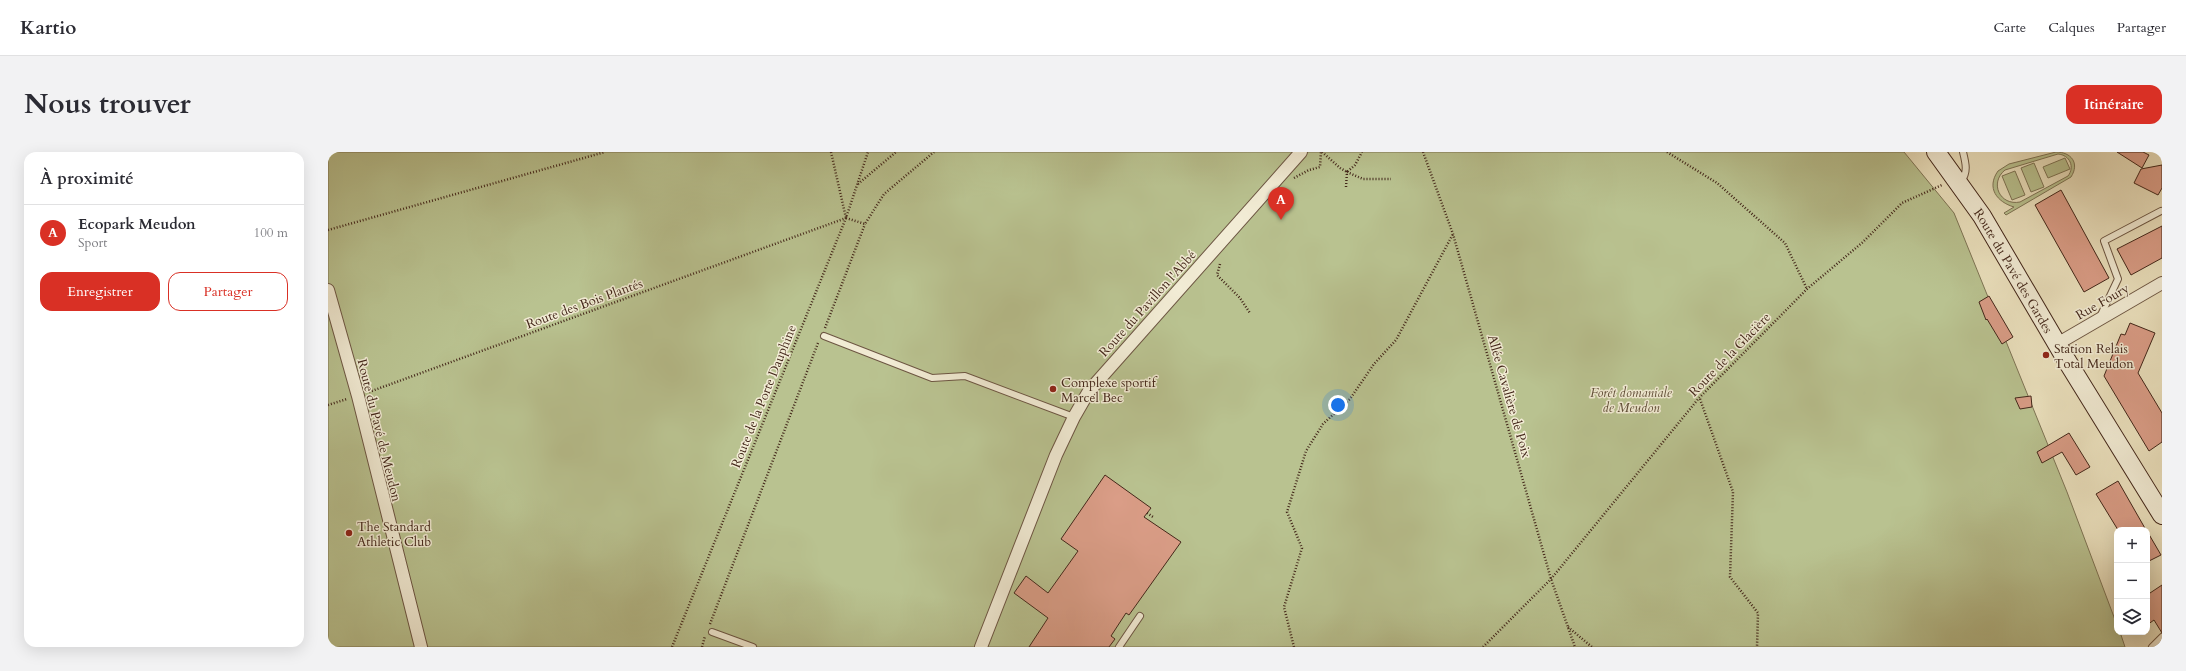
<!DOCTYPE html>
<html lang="fr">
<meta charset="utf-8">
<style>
:root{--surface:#fff;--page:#f2f2f3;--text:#2b2b33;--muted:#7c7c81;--line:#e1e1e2;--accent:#d93025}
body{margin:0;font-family:Cardo,serif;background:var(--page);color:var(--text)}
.controls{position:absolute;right:12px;bottom:12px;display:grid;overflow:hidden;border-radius:8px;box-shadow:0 4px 16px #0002}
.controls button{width:36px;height:36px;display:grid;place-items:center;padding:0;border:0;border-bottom:1px solid var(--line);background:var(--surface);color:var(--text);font:20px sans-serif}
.you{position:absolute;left:1010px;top:253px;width:14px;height:14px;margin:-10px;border:3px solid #fff;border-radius:50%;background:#1a73e8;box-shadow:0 0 0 6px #1a73e833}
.badge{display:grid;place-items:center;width:26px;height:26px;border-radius:50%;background:var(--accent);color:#fff;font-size:13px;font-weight:700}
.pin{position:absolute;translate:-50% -33px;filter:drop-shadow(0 1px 2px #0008)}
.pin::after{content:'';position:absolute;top:21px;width:14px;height:12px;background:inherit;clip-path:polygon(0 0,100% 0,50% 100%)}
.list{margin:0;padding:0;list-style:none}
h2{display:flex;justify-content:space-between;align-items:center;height:52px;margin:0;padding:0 16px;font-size:17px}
h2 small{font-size:13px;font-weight:400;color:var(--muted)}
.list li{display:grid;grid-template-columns:26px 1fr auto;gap:12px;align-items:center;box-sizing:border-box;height:56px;padding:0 16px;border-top:1px solid var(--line)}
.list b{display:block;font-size:15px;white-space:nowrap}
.list p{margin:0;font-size:13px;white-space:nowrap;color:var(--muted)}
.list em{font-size:13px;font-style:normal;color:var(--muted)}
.actions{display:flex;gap:8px;padding:12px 16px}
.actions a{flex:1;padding:9px 0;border:1px solid var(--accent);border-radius:12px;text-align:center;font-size:14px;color:var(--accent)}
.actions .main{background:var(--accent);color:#fff}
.icon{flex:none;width:22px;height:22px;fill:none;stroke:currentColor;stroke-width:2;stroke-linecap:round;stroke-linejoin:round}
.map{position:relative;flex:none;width:1834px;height:495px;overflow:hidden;border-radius:12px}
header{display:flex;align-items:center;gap:24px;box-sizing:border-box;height:56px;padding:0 20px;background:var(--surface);border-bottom:1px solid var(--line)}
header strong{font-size:19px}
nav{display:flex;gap:22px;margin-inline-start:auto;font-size:14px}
.intro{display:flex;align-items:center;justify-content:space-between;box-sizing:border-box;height:96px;padding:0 24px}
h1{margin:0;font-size:28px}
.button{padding:10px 18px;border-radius:12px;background:var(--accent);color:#fff;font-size:14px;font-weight:700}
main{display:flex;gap:24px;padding:0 24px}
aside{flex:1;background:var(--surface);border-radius:12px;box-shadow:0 4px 16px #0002}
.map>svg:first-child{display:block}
.green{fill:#b9c290;stroke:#7e7455;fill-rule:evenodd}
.building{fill:#da9d87;stroke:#43271a}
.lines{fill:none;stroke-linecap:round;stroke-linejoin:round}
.service-casing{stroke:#6d5643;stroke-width:8}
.minor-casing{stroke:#6d5643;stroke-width:14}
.secondary-casing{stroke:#43271a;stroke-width:20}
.path{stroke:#43271a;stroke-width:2.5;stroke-dasharray:1 2;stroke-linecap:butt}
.service{stroke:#f2ecd5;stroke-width:6}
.minor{stroke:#f2ecd5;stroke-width:12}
.secondary{stroke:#f2ecd5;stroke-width:18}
.poi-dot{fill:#8f2418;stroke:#f2ecd5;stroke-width:1.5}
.labels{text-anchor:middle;stroke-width:3;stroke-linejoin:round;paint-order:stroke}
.street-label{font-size:13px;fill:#43271a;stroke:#f2ecd5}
.poi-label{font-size:13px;fill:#43271a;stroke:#f2ecd5;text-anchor:start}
.park-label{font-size:13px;font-style:italic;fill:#604e38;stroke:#f2ecd5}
</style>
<header>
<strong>Kartio</strong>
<nav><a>Carte</a><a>Calques</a><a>Partager</a></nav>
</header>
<div class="intro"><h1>Nous trouver</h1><a class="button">Itinéraire</a></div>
<main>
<aside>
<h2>À proximité<small></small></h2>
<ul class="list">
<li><span class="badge">A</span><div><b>Ecopark Meudon</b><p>Sport</p></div><em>100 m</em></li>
</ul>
<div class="actions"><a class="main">Enregistrer</a><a>Partager</a></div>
</aside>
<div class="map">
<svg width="1834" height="495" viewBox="0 0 1834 495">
<rect width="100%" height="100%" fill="#ebe1be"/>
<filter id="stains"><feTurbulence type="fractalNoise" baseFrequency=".005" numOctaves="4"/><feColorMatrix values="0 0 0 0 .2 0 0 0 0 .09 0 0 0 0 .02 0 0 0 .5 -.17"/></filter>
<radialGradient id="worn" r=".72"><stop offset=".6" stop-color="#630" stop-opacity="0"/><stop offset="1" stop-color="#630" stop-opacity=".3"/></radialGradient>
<!-- green -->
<g class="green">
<path d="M0,0H1576L1626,61L1739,340L1789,473V480H1792L1797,495H0Z"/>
<path d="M1728,0C1743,0 1752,11 1743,25L1678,63L1676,61L1686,55C1669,50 1658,36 1670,19L1681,12ZM1730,2C1742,3 1747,15 1740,24L1692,50C1672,54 1661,31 1677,18Z"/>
<path d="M1737,6L1742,17L1720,26L1715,15Z"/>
<path d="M1706,11L1716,35L1703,40L1693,16Z"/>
<path d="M1687,19L1697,43L1684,48L1674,24Z"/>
</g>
<!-- building -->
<g class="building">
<path d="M1789,0H1815L1821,3L1814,16Z"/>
<path d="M1834,13V36L1830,43L1806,31L1813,17Z"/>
<path d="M1733,38L1781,126L1756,140L1707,53Z"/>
<path d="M1834,74V106L1803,123L1789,97Z"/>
<path d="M1661,144L1685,185L1674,192L1659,167L1658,168L1651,150Z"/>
<path d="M1802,171L1827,181L1810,221L1834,261V290L1821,299L1776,224L1793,182L1797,183Z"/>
<path d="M1703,244L1704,255L1692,257L1687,246Z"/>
<path d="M1741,281L1762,315L1748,323L1734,300L1714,311L1709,300Z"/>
<path d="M777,323L823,356L816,365L853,390L801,463L798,461L783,484L787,487L781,495H701L720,466L686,441L698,424L720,441L750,399L733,387Z"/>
<path d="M1790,329L1818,378H1790L1768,342Z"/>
<path d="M1819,379L1833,403L1819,410Z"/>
<path d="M1834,433V481L1826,468L1819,473V443Z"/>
</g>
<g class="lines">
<!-- service casing -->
<g class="service-casing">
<g id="service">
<path d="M1633,30C1640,20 1638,12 1635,0"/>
<path d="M1772,165L1790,127L1776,89L1833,59"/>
<path d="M496,184L604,226L637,224L746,265"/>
<path d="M384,480L425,495"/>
<path d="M791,495L812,464"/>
<path d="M1824,495L1834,485"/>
</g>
</g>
<!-- minor casing -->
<g class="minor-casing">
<g id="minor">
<path d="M0,138L30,244L93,495"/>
<path d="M1729,192L1834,131"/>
<path d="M653,495L728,303L746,265L761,239L973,0"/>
</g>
</g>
<!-- secondary casing -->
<g class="secondary-casing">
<g id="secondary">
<path id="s1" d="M1608,0L1654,64L1739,209L1834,363"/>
</g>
</g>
<!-- path -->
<g class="path">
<path d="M503,0L518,66"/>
<path d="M994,0L1012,16L1019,20L1027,13L1034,0"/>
<path d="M1095,0L1125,82L1223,427L1247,495"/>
<path d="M1339,0L1389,31L1457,91L1479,137"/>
<path d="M966,26L981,18L992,15L993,0"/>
<path d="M530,32L568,0"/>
<path d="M1018,35L1019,20L1035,27H1063"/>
<path d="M518,66L537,72L556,42L606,0"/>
<path d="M0,78L277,0"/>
<path d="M892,112L889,123L912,146L922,161"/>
<path d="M497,176L537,72"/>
<path d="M41,240L518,66"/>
<path d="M1372,247L1405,340L1402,425L1430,461L1429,495"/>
<path d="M0,253L19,247"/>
<path d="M819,361L825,365"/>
<path d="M382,472L490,191"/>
<path d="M1240,475L1264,495"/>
<path d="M344,495L518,66L540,0"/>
<path d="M374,495L377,484"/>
<path d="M966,495L956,455L974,396L959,360L978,299L995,272L1022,247L1046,212L1068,188L1125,82"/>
<path d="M1155,495L1223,427L1371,246L1479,137L1535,90L1574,51L1614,33"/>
</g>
<!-- service -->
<use href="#service" class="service"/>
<!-- minor -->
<use href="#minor" class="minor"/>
<!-- secondary -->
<use href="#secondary" class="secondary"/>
</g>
<!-- markers -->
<g class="poi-dot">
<circle cx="1718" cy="203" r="4"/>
<circle cx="725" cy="237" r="4"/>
<circle cx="21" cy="381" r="4"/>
</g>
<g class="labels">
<!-- street labels -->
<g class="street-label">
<text dy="5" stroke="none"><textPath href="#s1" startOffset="142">Route du Pavé des Gardes</textPath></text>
<text transform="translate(1774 149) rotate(-30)" y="5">Rue Foury</text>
<text transform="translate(256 151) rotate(-20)" y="5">Route des Bois Plantés</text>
<text transform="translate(819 151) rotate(-48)" y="5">Route du Pavillon l'Abbé</text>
<text transform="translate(1401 202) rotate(-46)" y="5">Route de la Glacière</text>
<text transform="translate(435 244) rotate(-68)" y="5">Route de la Porte Dauphine</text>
<text transform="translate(1182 244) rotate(74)" y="5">Allée Cavalière de Poix</text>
<text transform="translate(52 278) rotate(76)" y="5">Route du Pavé de Meudon</text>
</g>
<!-- poi labels -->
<g class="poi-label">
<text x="1726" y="201">Station Relais<tspan x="1726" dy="15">Total Meudon</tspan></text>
<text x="733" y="235">Complexe sportif<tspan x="733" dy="15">Marcel Bec</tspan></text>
<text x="29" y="379">The Standard<tspan x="29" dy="15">Athletic Club</tspan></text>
</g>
<!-- park labels -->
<g class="park-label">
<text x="1303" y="245">Forêt domaniale<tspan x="1303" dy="15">de Meudon</tspan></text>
</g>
</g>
<rect width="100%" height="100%" filter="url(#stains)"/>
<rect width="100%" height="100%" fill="url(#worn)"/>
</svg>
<div class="controls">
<button>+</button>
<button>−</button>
<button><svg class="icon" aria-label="layers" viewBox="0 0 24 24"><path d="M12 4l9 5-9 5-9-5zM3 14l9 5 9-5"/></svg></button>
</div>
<div class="you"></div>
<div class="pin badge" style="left:953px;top:68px">A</div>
</div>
</main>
